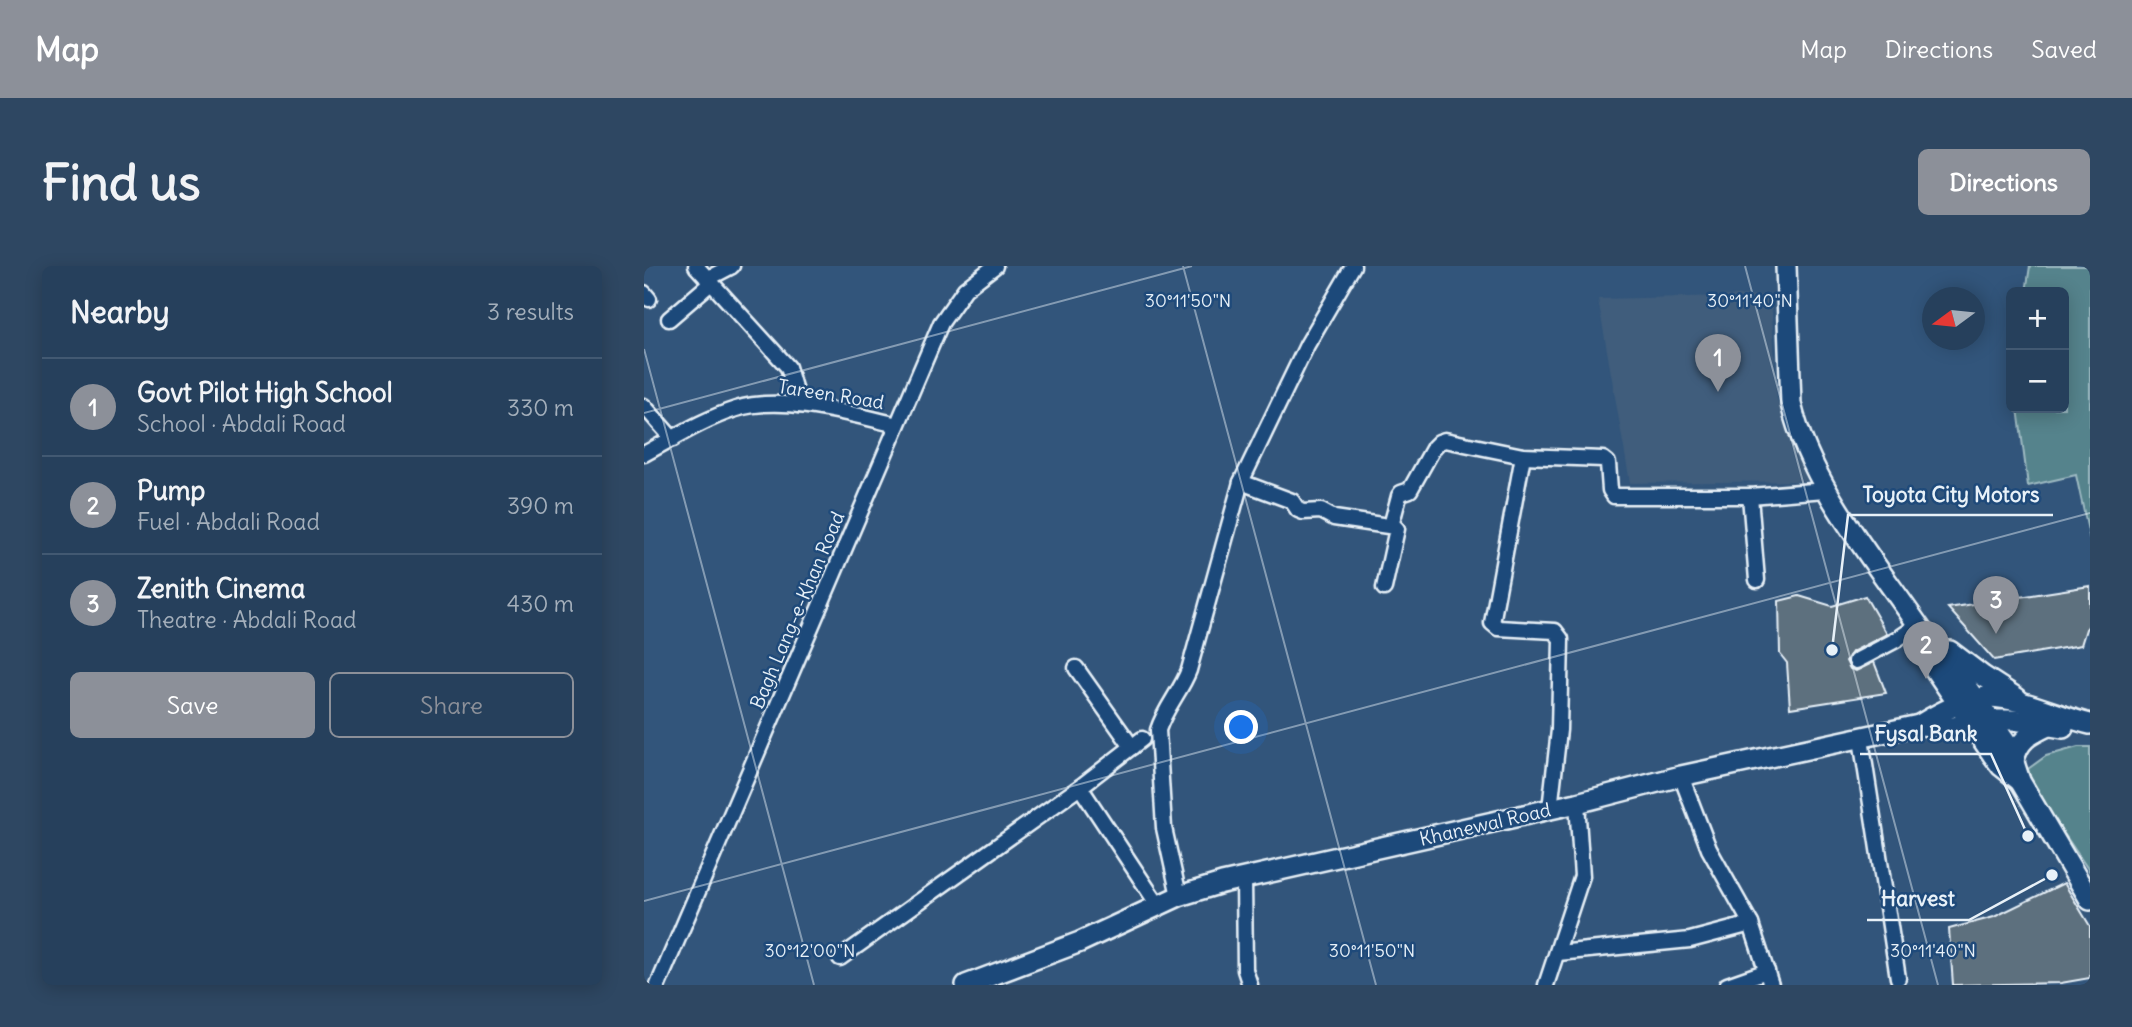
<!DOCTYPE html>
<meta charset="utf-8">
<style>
:root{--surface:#26405c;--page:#2e4762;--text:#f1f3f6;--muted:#a4afbb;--line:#425972;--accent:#8c9099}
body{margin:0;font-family:Delius,sans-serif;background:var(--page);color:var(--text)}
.controls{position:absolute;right:21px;top:21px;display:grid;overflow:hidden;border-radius:10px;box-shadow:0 4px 18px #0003}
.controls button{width:63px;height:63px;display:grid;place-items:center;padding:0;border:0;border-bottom:2px solid var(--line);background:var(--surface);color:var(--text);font:35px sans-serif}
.compass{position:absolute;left:1278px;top:21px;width:63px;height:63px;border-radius:50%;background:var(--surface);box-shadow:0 4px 18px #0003;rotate:255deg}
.you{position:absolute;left:598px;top:462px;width:24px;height:24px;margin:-18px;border:5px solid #fff;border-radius:50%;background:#1a73e8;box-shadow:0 0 0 10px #1a73e833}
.badge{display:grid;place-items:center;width:46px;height:46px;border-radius:50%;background:var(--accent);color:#fff;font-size:23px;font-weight:700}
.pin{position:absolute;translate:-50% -58px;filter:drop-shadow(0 2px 4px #0008)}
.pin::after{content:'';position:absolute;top:37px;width:24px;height:21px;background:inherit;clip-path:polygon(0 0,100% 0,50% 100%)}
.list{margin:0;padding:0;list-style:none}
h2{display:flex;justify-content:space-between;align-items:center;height:91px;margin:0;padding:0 28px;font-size:30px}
h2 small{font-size:23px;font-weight:400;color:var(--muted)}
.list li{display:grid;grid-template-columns:46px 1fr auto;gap:21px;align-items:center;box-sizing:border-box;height:98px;padding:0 28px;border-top:2px solid var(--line)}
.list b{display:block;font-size:26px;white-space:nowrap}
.list p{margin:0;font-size:23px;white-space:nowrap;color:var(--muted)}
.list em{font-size:23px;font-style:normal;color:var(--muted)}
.actions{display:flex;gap:14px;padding:21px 28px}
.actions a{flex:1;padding:16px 0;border:2px solid var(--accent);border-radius:10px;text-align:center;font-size:24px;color:var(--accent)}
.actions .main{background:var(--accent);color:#fff}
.map{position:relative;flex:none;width:1446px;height:719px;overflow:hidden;border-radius:10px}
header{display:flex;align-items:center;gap:42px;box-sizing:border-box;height:98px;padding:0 35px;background:var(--accent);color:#fff}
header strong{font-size:33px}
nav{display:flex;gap:38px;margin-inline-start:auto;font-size:24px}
.intro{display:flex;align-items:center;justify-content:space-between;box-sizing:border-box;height:168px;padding:0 42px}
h1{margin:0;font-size:49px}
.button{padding:18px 32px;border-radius:10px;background:var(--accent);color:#fff;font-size:24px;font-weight:700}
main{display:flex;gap:42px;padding:0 42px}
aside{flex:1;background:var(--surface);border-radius:10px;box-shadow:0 4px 18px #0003}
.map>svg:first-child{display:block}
.built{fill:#3f5d7c}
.green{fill:#54838c;stroke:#9ebac2;stroke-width:2}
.building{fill:#5d6f7e;stroke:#e8f1f8;stroke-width:2}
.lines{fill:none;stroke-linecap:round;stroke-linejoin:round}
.minor-casing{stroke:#e8f1f8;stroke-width:19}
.major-casing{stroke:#e8f1f8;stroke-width:24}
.minor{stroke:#1f4a7a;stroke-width:14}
.major{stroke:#1f4a7a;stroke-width:19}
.ticks{fill:none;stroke:#e8f1f8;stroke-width:2;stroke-opacity:0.45}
.labels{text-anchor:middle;stroke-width:5;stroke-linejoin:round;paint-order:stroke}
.street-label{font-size:19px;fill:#e8f1f8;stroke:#1f4a7a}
.ticks-label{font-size:18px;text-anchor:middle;fill:#e8f1f8;stroke:#1f4a7a;stroke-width:5;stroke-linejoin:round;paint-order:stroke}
.leader{fill:none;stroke:#e8f1f8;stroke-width:2.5}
.callout-dot{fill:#e8f1f8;stroke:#1f4a7a;stroke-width:2.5}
.callout-label{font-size:21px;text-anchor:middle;font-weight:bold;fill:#e8f1f8;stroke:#1f4a7a;stroke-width:5;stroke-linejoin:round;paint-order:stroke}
</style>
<header>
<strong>Map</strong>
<nav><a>Map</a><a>Directions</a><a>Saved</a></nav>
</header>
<div class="intro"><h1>Find us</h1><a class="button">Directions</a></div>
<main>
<aside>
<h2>Nearby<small>3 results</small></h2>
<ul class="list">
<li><span class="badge">1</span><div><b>Govt Pilot High School</b><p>School · Abdali Road</p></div><em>330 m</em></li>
<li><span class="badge">2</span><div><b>Pump</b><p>Fuel · Abdali Road</p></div><em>390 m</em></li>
<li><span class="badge">3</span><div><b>Zenith Cinema</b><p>Theatre · Abdali Road</p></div><em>430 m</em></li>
</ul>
<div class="actions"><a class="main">Save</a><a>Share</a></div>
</aside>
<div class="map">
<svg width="1446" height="719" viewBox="0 0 1446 719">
<rect width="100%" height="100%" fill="#32557b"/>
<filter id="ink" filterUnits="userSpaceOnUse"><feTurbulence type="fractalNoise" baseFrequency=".0143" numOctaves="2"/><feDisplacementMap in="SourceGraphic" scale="14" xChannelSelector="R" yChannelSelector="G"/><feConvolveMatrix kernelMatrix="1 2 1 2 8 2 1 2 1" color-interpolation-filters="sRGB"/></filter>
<g filter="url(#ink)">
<!-- built -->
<path class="built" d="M1127,29L1133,133L1163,215L986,217L954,33Z"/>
<!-- green -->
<g class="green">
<path d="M1386,0H1446V274L1432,209L1384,220L1374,142H1420V26H1382Z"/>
<path d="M1434,481H1446V606L1388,520L1384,503L1402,490Z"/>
</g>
<!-- building -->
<g class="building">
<path d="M1446,320V358L1442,363L1437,379L1350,394L1304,342Z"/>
<path d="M1155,330L1188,340L1221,330L1243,368L1208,386L1202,395L1206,403L1212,405L1230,396L1242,427L1146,442L1143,397L1136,388L1135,335Z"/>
<path d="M1420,617L1446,660V712L1417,717L1309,719L1305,663L1350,651Z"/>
</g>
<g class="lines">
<!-- minor casing -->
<g class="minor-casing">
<g id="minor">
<path d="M52,0L144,101L155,139"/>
<path d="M63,13L88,0"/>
<path d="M0,27L5,33"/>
<path d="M25,53L67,17"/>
<path d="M0,140L29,173"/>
<path d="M0,188C30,172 60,153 92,143C137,128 207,148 253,159"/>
<path d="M879,190L848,357L854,362L911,365L917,373L915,464L906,543"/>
<path d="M597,216L648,235L654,244L659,246L677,245L690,252L751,261L753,263L740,322"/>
<path d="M1106,230L1113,314"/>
<path d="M747,260L755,230L757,227L766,224L790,181L795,176L801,174L879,190L959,193L964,197L966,224L970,230H1106L1181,224"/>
<path d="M1212,395L1252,374L1274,359"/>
<path d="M432,402L488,481"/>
<path d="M1217,473L1254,712"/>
<path d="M1037,510L1065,583L1107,658L1127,719"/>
<path d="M436,521L514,639"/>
<path d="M600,612L601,704L606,719"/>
<path d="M535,630L520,562L514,464C521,442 537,425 545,404L597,216L663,79L709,0"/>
<path d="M914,687L1046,674L1107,658"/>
<path d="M196,692L436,521L498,473"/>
<path d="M14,719L297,57L321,23L351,0"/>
<path d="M902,719L938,610L933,537"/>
<path d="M1083,719L1123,705"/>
</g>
</g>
<!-- major casing -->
<g class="major-casing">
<g id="major">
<path d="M1142,0L1147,138C1166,218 1228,292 1274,359L1282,370L1298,384L1365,481L1376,515L1446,634"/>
<path d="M1282,370V387L1287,398L1348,488L1357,500L1376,515"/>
<path d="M1306,385L1339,410L1373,432"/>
<path d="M1275,459L1308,461L1350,454H1370L1419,462"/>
<path d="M1370,495C1374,473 1387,468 1406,459"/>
<path d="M322,719L436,676L535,630L578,617L933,537L1037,510L1275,459C1293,448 1324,431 1345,431C1379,432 1413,450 1446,458"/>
</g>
</g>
<!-- minor -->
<use href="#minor" class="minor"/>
<!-- major -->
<use href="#major" class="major"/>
</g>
</g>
<!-- ticks -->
<path class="ticks" d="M539,0L732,719M1101,0L1294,719M0,83L170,719M0,147L548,0M0,635L1446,247"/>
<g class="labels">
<!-- street labels -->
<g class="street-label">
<text transform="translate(187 128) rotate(9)" y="7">Tareen Road</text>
<text transform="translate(153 344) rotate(-67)" y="7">Bagh Lang-e-Khan Road</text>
<text transform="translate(841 558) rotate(-13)" y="7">Khanewal Road</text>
</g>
</g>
<g class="ticks-label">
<text x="544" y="41">30°11'50"N</text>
<text x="1106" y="41">30°11'40"N</text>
<text x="166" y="691">30°12'00"N</text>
<text x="728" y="691">30°11'50"N</text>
<text x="1289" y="691">30°11'40"N</text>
</g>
<!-- callouts -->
<path class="leader" d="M1188 384L1204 249H1409M1384 570L1347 488H1216M1408 609L1325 654H1223"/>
<g class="callout-dot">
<circle cx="1188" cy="384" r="7"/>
<circle cx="1384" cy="570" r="7"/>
<circle cx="1408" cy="609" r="7"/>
</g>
<g class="callout-label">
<text x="1307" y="236">Toyota City Motors</text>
<text x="1282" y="475">Fysal Bank</text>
<text x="1274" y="640">Harvest</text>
</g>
</svg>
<div class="controls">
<button>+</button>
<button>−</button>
</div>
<svg class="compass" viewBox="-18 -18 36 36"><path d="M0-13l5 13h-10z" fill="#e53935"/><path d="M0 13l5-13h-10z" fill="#a4afbb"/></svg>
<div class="you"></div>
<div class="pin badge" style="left:1074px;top:126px">1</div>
<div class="pin badge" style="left:1282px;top:413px">2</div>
<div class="pin badge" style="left:1352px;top:368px">3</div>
</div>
</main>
